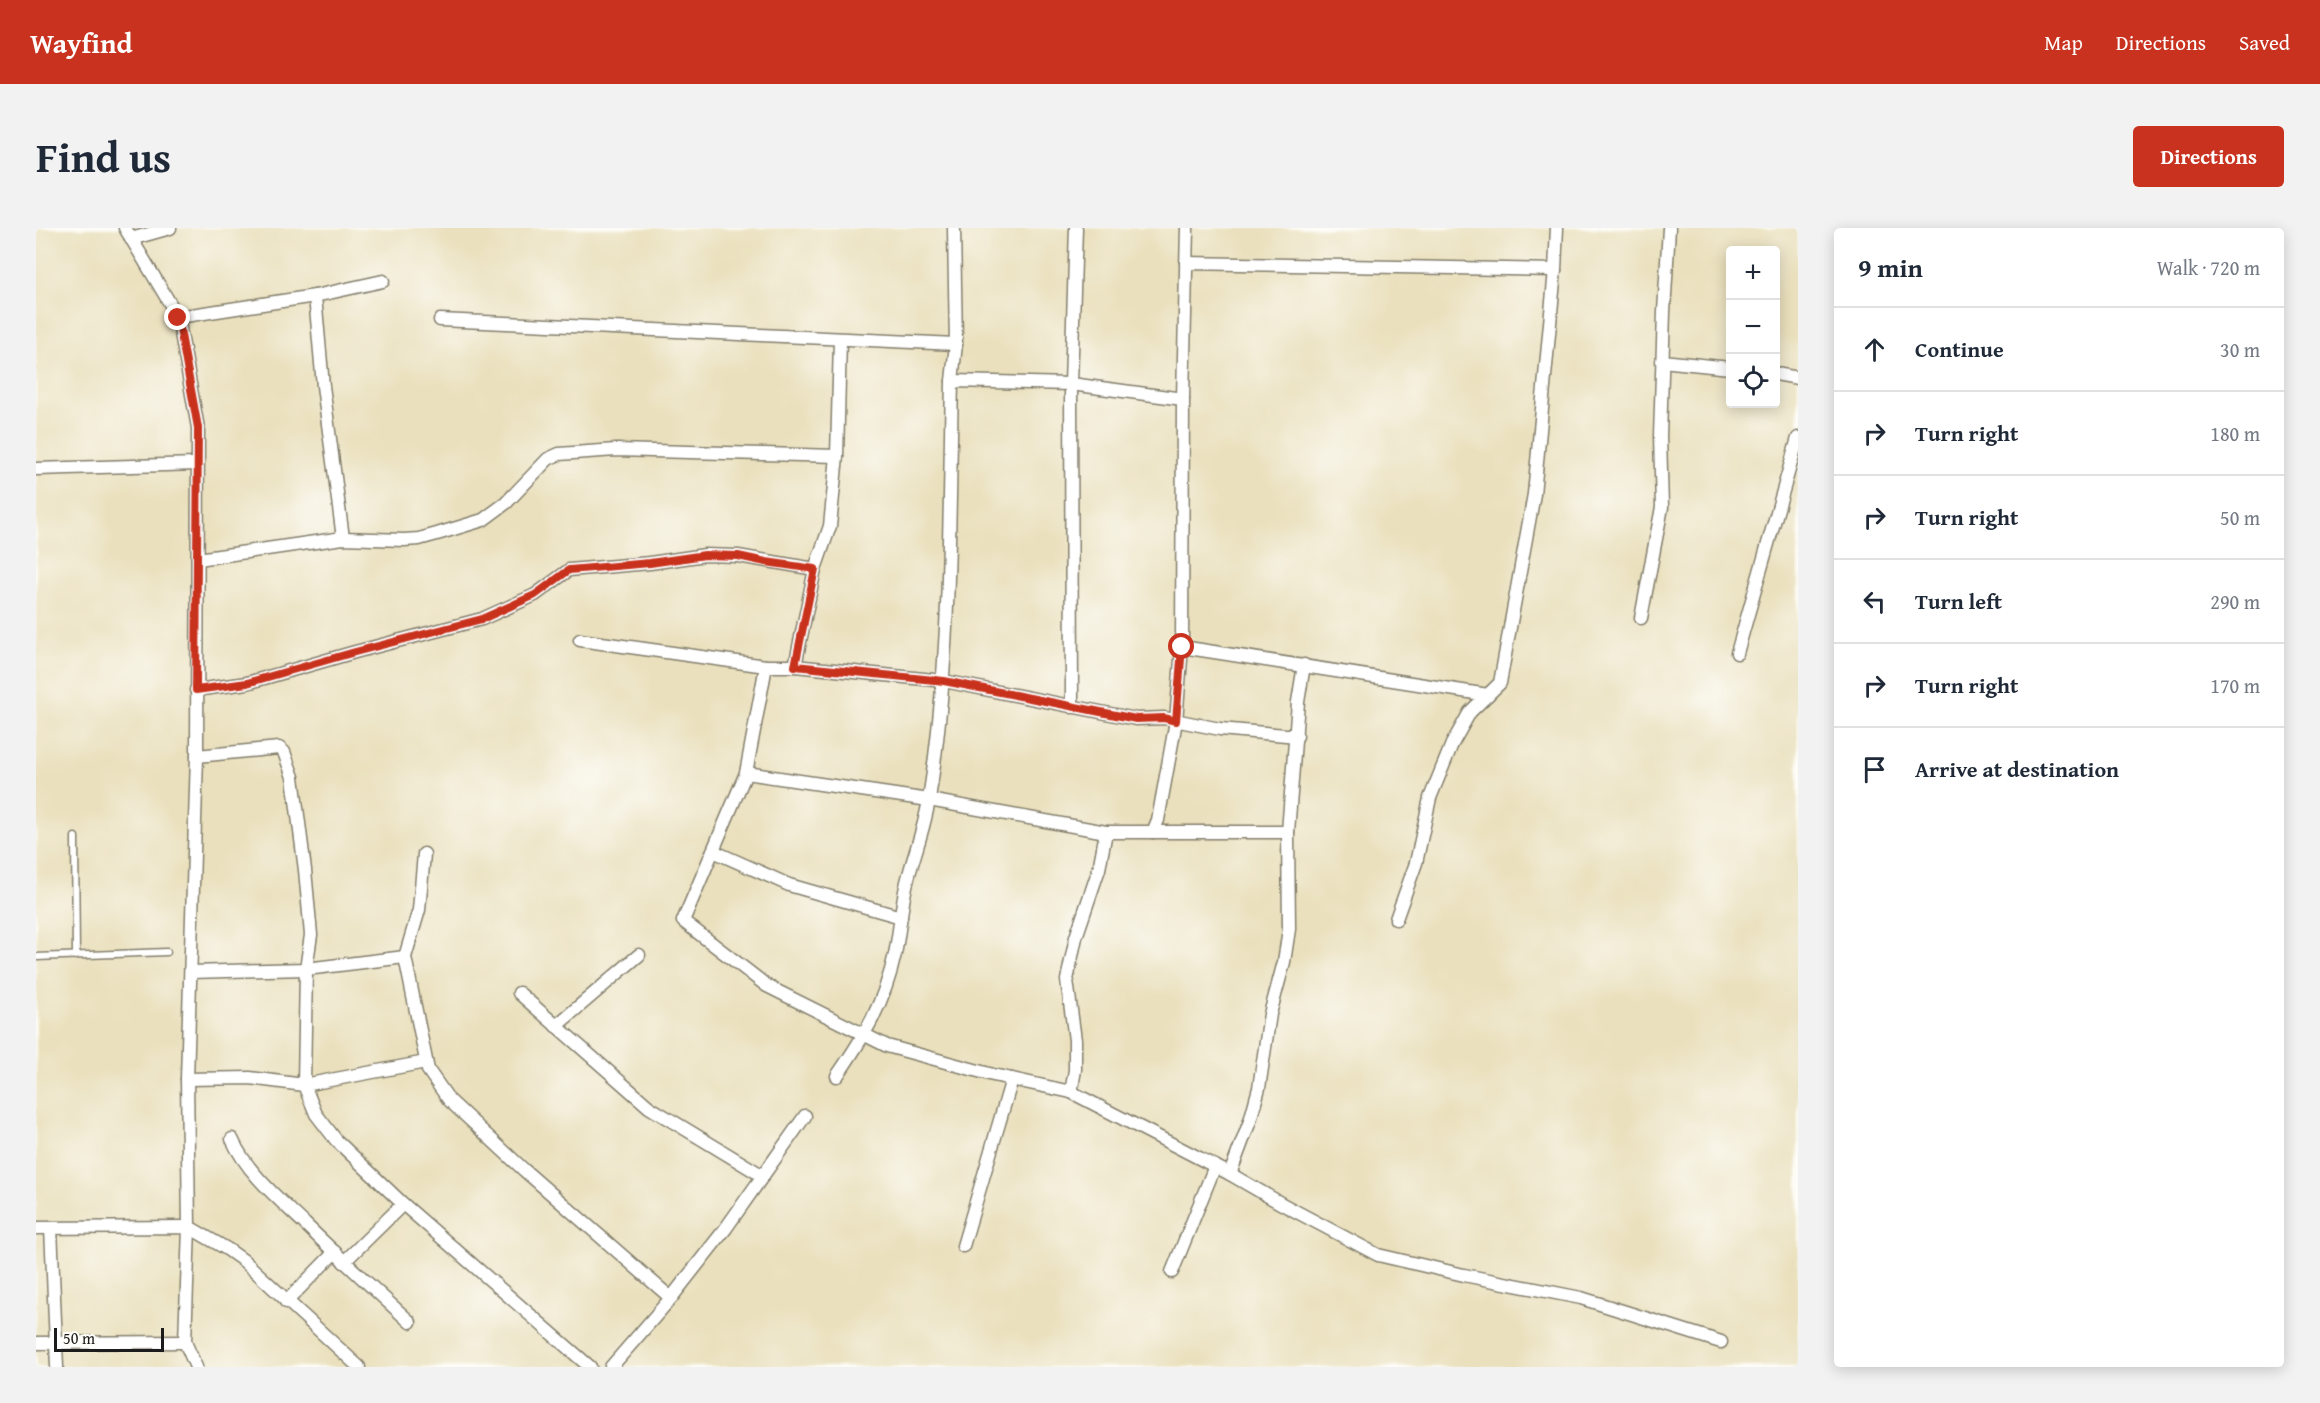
<!DOCTYPE html>
<meta charset="utf-8">
<style>
:root{--surface:#fff;--page:#f2f2f3;--text:#1f2937;--muted:#747a83;--line:#e0e1e3;--accent:#c8321e}
body{margin:0;font-family:"Gentium Book Plus",serif;background:var(--page);color:var(--text)}
.controls{position:absolute;right:18px;top:18px;display:grid;overflow:hidden;border-radius:6px;box-shadow:0 3px 15px #0003}
.controls button{width:54px;height:54px;display:grid;place-items:center;padding:0;border:0;border-bottom:2px solid var(--line);background:var(--surface);color:var(--text);font:30px sans-serif}
.scale{position:absolute;left:18px;bottom:15px;width:110px;box-sizing:border-box;padding-left:6px;border:3px solid #1c1c1c;border-top:0;font-size:16px;line-height:21px;white-space:nowrap;color:#1c1c1c;-webkit-text-stroke:4px #fdfcf7;paint-order:stroke}
.stop{position:absolute;width:18px;height:18px;margin:-14px;border:4px solid #c8321e;border-radius:50%;background:#fff}
.stop.end{background:#c8321e;border-color:#fff;box-shadow:0 2px 6px #0008}
.list{margin:0;padding:0;list-style:none}
h2{display:flex;justify-content:space-between;align-items:center;height:78px;margin:0;padding:0 24px;font-size:26px}
h2 small{font-size:20px;font-weight:400;color:var(--muted)}
.list li{display:grid;grid-template-columns:39px 1fr auto;gap:18px;align-items:center;box-sizing:border-box;height:84px;padding:0 24px;border-top:2px solid var(--line)}
.list b{display:block;font-size:22px;white-space:nowrap}
.list em{font-size:20px;font-style:normal;color:var(--muted)}
.icon{flex:none;width:33px;height:33px;fill:none;stroke:currentColor;stroke-width:2;stroke-linecap:round;stroke-linejoin:round}
.map{position:relative;flex:none;width:1762px;height:1139px;overflow:hidden;border-radius:6px}
header{display:flex;align-items:center;gap:36px;box-sizing:border-box;height:84px;padding:0 30px;background:var(--accent);color:#fff}
header strong{font-size:28px}
nav{display:flex;gap:33px;margin-inline-start:auto;font-size:21px}
.intro{display:flex;align-items:center;justify-content:space-between;box-sizing:border-box;height:144px;padding:0 36px}
h1{margin:0;font-size:42px}
.button{padding:15px 27px;border-radius:6px;background:var(--accent);color:#fff;font-size:21px;font-weight:700}
main{display:flex;gap:36px;padding:0 36px}
aside{flex:1;background:var(--surface);border-radius:6px;box-shadow:0 3px 15px #0003}
.map>svg:first-child{display:block}
.lines{fill:none;stroke-linecap:round;stroke-linejoin:round}
.lane-casing{stroke:#837e6c;stroke-width:9}
.street-casing{stroke:#837e6c;stroke-width:15}
.lane{stroke:#fff;stroke-width:6}
.street{stroke:#fff;stroke-width:12}
.route{stroke:#c8321e;stroke-width:8}
</style>
<header>
<strong>Wayfind</strong>
<nav><a>Map</a><a>Directions</a><a>Saved</a></nav>
</header>
<div class="intro"><h1>Find us</h1><a class="button">Directions</a></div>
<main>
<div class="map">
<svg width="1762" height="1139" viewBox="0 0 1762 1139">
<rect width="100%" height="100%" fill="#fdfcf7"/>
<filter id="ink" filterUnits="userSpaceOnUse"><feTurbulence type="fractalNoise" baseFrequency=".0167" numOctaves="2"/><feDisplacementMap in="SourceGraphic" scale="12" xChannelSelector="R" yChannelSelector="G"/><feConvolveMatrix kernelMatrix="1 2 1 2 8 2 1 2 1" color-interpolation-filters="sRGB"/></filter>
<filter id="wash" filterUnits="userSpaceOnUse"><feTurbulence type="fractalNoise" baseFrequency=".008" numOctaves="4" result="noise"/><feDisplacementMap in="SourceGraphic" scale="24" xChannelSelector="R" yChannelSelector="G"/><feGaussianBlur stdDeviation="1.35" result="paint"/><feColorMatrix in="noise" values="0 0 0 0 0 0 0 0 0 0 0 0 0 0 0 0 0 1.4 0 .05"/><feComposite in="paint" operator="in"/></filter>
<g filter="url(#wash)">
<rect width="100%" height="100%" fill="#eae0bd"/>
</g>
<g filter="url(#ink)">
<g class="lines">
<!-- lane casing -->
<g class="lane-casing">
<g id="lane">
<path d="M39,609L40,728"/>
<path d="M0,729L131,724"/>
</g>
</g>
<!-- street casing -->
<g class="street-casing">
<g id="street">
<path d="M89,0L142,89L162,200L161,528L151,851L153,999L149,1114L160,1139"/>
<path d="M95,11L134,0"/>
<path d="M1150,35L1519,42"/>
<path d="M279,68L287,158L307,310"/>
<path d="M142,89L279,68L347,53"/>
<path d="M404,92L920,116"/>
<path d="M1626,133L1694,140"/>
<path d="M1740,146L1762,150"/>
<path d="M916,153L1035,156L1147,171"/>
<path d="M0,241L161,236"/>
<path d="M162,331L307,310L368,312L383,311L401,306L447,292L470,275L512,231L523,226L580,222L801,228"/>
<path d="M1605,390L1626,279L1624,208L1628,84L1633,0"/>
<path d="M544,412L730,438H759L908,453L1100,491L1128,490L1184,501L1261,508"/>
<path d="M1146,419L1452,467"/>
<path d="M1701,425L1762,210"/>
<path d="M730,438L710,545L647,693L731,758L851,818L957,847L1035,864L1194,946L1246,976L1342,1027L1428,1047L1545,1070L1685,1114"/>
<path d="M759,438L779,341L794,298L801,228L804,112"/>
<path d="M160,462L211,455L319,424L446,391L499,367L533,342L614,335L669,327L702,328L779,341"/>
<path d="M1036,479L1035,156L1040,0"/>
<path d="M161,528L243,520L248,524L257,549L269,642L275,707L270,741L268,857L280,886L300,912L367,976L554,1139"/>
<path d="M710,545L893,572L1070,604H1252"/>
<path d="M1117,604L1122,592L1140,493L1146,419L1147,171L1151,0"/>
<path d="M677,623L753,657L865,689"/>
<path d="M388,626L383,682L369,729L392,842L413,872L488,942L635,1070"/>
<path d="M1360,691L1380,635L1394,570L1416,516L1434,484L1464,455L1498,266L1519,42L1521,0"/>
<path d="M155,744L270,741L369,729"/>
<path d="M483,765L613,879L727,948"/>
<path d="M520,798L603,727"/>
<path d="M801,848C829,807 848,776 859,726C864,702 865,678 871,654C878,626 889,599 893,571C915,433 913,292 916,153L920,116L918,0"/>
<path d="M151,851L214,850L268,857L390,834"/>
<path d="M1035,864L1039,842V812L1031,752L1040,709L1063,641L1070,604"/>
<path d="M196,911C211,945 243,971 270,997C304,1030 339,1062 374,1094"/>
<path d="M1194,946L1214,893L1223,860L1234,786L1248,734L1253,701L1252,604L1262,474L1268,437"/>
<path d="M0,1000L153,999L191,1021L208,1033L323,1139"/>
<path d="M15,1000L21,1139"/>
<path d="M927,1018L976,851"/>
<path d="M308,1034L367,976"/>
<path d="M1136,1044L1179,938"/>
<path d="M250,1074L299,1024"/>
<path d="M0,1115L149,1114"/>
<path d="M575,1139L635,1070L690,1000L769,888"/>
</g>
</g>
<!-- lane -->
<use href="#lane" class="lane"/>
<!-- street -->
<use href="#street" class="street"/>
</g>
</g>
<g class="lines" filter="url(#ink)">
<!-- route -->
<path class="route" d="M142,90L162,200L160,462L211,455L319,424L446,391L499,367L533,342L614,335L669,327L702,328L730,334L779,341L759,438L908,453L1100,491L1128,490L1140,493L1146,419"/>
</g>
</svg>
<div class="controls">
<button>+</button>
<button>−</button>
<button><svg class="icon" aria-label="locate" viewBox="0 0 24 24"><circle cx="12" cy="12" r="6"/><path d="M12 2v4M12 18v4M2 12h4M18 12h4"/></svg></button>
</div>
<div class="scale">50 m</div>
<div class="stop" style="left:1146px;top:419px"></div>
<div class="stop end" style="left:142px;top:90px"></div>
</div>
<aside>
<h2>9 min<small>Walk · 720 m</small></h2>
<ul class="list">
<li><svg class="icon" aria-label="ahead" viewBox="0 0 24 24"><path d="M12 20V5M6 11l6-6 6 6"/></svg><div><b>Continue</b></div><em>30 m</em></li>
<li><svg class="icon" aria-label="right" viewBox="0 0 24 24"><path d="M7 20v-9h11M14 6l5 5-5 5"/></svg><div><b>Turn right</b></div><em>180 m</em></li>
<li><svg class="icon" aria-label="right" viewBox="0 0 24 24"><path d="M7 20v-9h11M14 6l5 5-5 5"/></svg><div><b>Turn right</b></div><em>50 m</em></li>
<li><svg class="icon" aria-label="left" viewBox="0 0 24 24"><path d="M17 20v-9H6M10 6l-5 5 5 5"/></svg><div><b>Turn left</b></div><em>290 m</em></li>
<li><svg class="icon" aria-label="right" viewBox="0 0 24 24"><path d="M7 20v-9h11M14 6l5 5-5 5"/></svg><div><b>Turn right</b></div><em>170 m</em></li>
<li><svg class="icon" aria-label="arrive" viewBox="0 0 24 24"><path d="M6 21V4h12l-3 4 3 4H6"/></svg><div><b>Arrive at destination</b></div></li>
</ul>
</aside>
</main>
